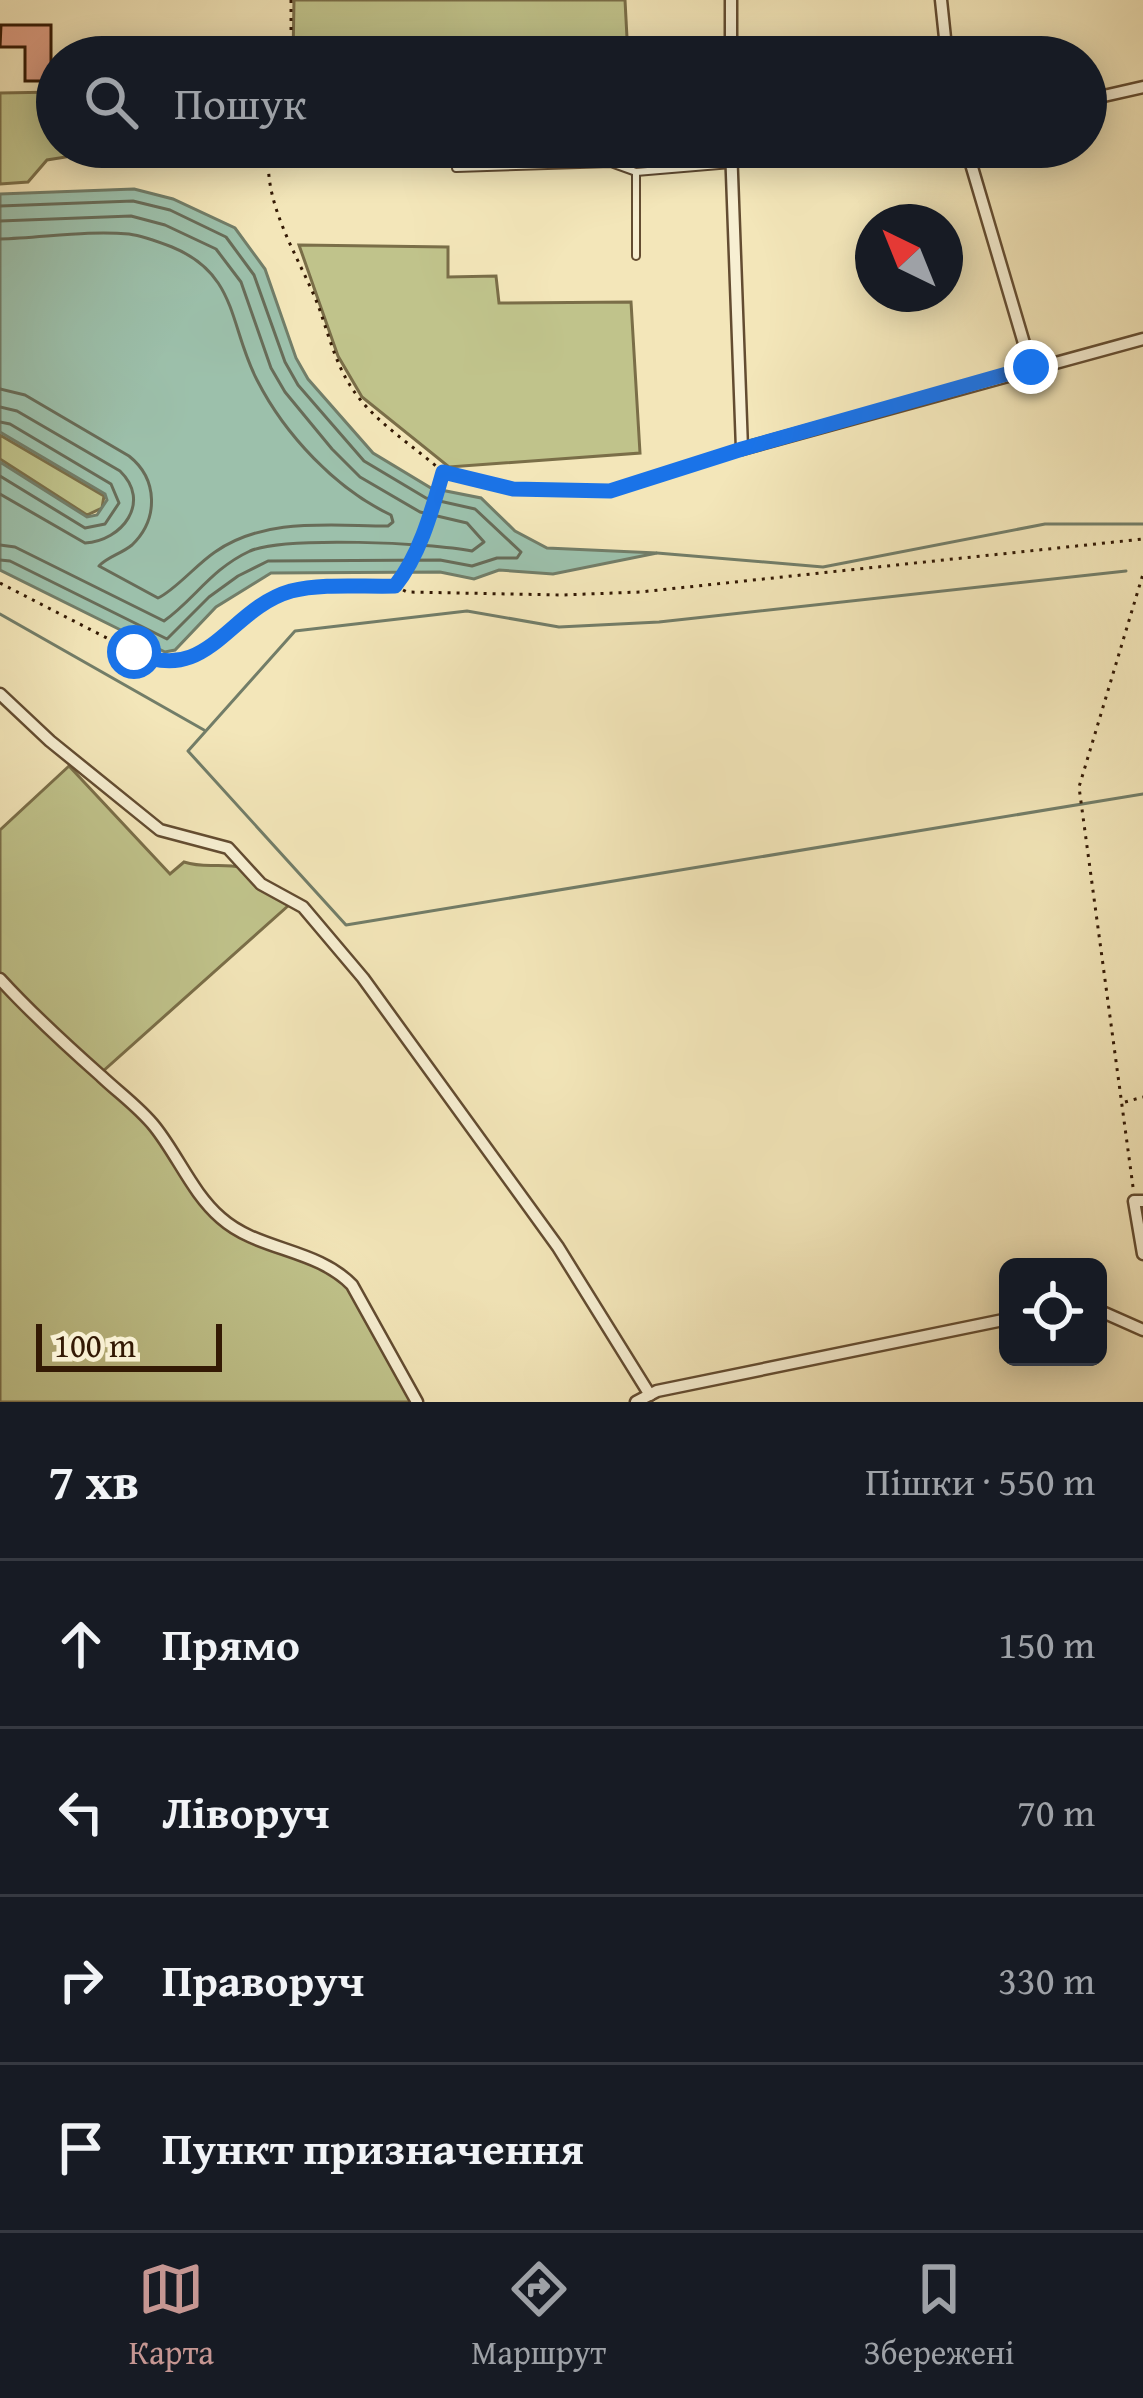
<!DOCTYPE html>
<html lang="uk">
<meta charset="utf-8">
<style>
:root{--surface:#171b24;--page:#242831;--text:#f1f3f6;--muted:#9ea1a6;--line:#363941;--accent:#c59692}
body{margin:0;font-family:"Gentium Book Plus",serif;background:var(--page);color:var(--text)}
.controls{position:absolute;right:36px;bottom:36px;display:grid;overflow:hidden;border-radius:18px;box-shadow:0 6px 30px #0003}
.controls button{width:108px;height:108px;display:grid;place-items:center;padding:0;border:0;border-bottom:3px solid var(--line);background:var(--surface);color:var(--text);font:60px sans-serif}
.compass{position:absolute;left:855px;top:204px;width:108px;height:108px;border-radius:50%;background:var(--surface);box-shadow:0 6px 30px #0003;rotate:317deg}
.scale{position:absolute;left:36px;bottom:30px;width:186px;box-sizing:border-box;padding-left:12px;border:6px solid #331904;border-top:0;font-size:33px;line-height:42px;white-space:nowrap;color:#331904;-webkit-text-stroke:9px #f7efd2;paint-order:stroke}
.stop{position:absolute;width:36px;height:36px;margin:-27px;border:9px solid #1a73e8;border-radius:50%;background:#fff}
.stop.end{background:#1a73e8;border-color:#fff;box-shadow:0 3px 12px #0008}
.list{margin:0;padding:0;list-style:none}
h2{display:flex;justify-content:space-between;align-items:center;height:156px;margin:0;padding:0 48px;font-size:51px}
h2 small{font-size:39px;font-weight:400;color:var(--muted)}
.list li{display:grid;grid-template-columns:78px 1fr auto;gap:36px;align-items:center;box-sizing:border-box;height:168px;padding:0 48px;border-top:3px solid var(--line)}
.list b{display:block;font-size:45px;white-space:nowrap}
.list em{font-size:39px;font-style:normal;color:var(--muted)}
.icon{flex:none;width:66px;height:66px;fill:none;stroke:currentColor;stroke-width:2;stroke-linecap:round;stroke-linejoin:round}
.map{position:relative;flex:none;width:1143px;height:1402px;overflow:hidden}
.search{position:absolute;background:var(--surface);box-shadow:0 6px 30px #0003;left:36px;right:36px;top:36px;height:132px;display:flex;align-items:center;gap:30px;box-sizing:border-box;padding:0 42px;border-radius:66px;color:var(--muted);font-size:45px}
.sheet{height:828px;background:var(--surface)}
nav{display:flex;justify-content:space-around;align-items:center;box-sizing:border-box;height:168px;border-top:3px solid var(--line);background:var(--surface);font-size:33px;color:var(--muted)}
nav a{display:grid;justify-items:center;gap:6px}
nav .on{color:var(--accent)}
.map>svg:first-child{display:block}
.green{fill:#c0c38b;stroke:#7a6e48;stroke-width:3}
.water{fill:#9cc0ab;stroke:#727d68;stroke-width:3}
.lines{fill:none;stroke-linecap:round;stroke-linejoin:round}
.shore{stroke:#686c58;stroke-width:3}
.stream{stroke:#727d68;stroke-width:3}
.building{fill:#de9e83;stroke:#331904;stroke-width:3}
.lane-casing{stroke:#634c31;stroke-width:10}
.street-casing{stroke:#634c31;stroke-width:15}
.path{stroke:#331904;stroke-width:3;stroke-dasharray:3 6;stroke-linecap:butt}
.lane{stroke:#f7efd2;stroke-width:6}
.street{stroke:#f7efd2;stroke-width:10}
.route{stroke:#1a73e8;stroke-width:15}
</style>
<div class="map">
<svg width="1143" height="1402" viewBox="0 0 1143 1402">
<rect width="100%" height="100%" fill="#f3e6b9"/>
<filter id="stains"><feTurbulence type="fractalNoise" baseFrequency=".00167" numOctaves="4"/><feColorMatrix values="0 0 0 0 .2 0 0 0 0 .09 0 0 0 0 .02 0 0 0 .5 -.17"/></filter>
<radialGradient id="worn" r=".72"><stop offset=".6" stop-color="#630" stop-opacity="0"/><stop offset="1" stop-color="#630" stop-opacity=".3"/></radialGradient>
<!-- green -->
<g class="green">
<path d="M294,0H625L628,57H293Z"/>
<path d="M57,92V147H70L66,157L47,160L28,182L0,184V93Z"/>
<path d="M299,245L448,247V277L496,276L499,303L631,302L640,453L449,467L362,397L338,356Z"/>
<path d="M0,435L104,496L102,508L87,515L0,459Z"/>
<path d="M69,766L170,874L184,862C203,868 214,864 232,866C256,867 273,889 289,905L102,1072L35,1012L0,973V830Z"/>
<path d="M0,979L139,1111L223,1220L342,1275L417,1402H0Z"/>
</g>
<!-- water -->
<path class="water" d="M134,189L173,199L235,228L265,269L296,358L308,379L373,453L431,488L481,498L515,531L547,548L657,553L553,574L499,570L474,579L440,572L271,573L216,607L175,650L165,652L0,570V462L87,517L97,515L107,500L105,494L0,432V194Z"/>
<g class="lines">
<!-- shore -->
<g class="shore">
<path d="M0,206L133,201L170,210L226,237L254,275L285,362L298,385L364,461L426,498L475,509L521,552L517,558H497L472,566L440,560L268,561L238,576L209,597L167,639L10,561L0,560"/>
<path d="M0,221L131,216L165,225L216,249L241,282L271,368L285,392L332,449L360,477L420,512L467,523L484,542L472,551C431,543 285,536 250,551C211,569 194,600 164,621L15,547L0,545"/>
<path d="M0,239C42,238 87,230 129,234C143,236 159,242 172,247C238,274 229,326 257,380C285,435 336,489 391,515L393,522L388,526C330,526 265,517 215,552C197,564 174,591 158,598L99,566C107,557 121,554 132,545C159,519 158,479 129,456L25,395L0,389"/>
<path d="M0,407L17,411L120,471C152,502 122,541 85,543L0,494"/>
<path d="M0,422L10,424L111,484L119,503L105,524L85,528L0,476"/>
</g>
<!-- stream -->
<g class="stream">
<path d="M657,553L823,567L1045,524H1143"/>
<path d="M1126,571L659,622L559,627L467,611L295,631L188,751L346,925L1143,794"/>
<path d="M0,614L204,730"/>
</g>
</g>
<!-- building -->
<path class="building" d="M1,25H51V81H25V47H0Z"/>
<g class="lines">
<!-- lane casing -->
<g class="lane-casing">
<g id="lane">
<path d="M456,168L611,163L636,172L731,164"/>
<path d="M636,172V256"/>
</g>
</g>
<!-- street casing -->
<g class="street-casing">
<g id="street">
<path d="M731,0V57"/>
<path d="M941,0L947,57"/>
<path d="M1086,100L1143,87"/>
<path d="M731,147L742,449L1143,339"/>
<path d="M966,147L1031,367"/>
<path d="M0,694L50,741L160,830L228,848L261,884L303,907L363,978L558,1247L650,1395"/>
<path d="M0,979C32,1014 66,1045 101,1076C119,1093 140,1108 155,1127C178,1156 193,1194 221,1218C258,1251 316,1248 352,1285L417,1402"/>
<path d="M1143,1201H1134L1143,1254"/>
<path d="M1098,1310L1143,1330"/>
<path d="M636,1402L657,1391L1008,1319"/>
</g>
</g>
<!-- path -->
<g class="path">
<path d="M291,0V57"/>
<path d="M270,147C260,200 299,257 318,305C330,338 336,369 359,398C381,426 416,448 443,472"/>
<path d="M0,583L134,652C208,687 228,609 291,591C323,583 362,587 395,586C420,555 432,510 443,472L513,489L610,491L730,453"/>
<path d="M395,586L407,592L562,595L640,592L1143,539"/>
<path d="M1125,1102L1143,1097"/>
<path d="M1133,1187L1079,787L1143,574"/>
</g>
<!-- lane -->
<use href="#lane" class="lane"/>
<!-- street -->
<use href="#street" class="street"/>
</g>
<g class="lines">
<!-- route -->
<path class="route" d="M134,652C208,687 228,609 291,591C323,583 362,587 395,586C420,555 432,510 443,472L513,489L610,491L742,449L1031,367"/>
</g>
<rect width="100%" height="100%" filter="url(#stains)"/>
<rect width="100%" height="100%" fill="url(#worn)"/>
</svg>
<div class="controls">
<button><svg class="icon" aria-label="locate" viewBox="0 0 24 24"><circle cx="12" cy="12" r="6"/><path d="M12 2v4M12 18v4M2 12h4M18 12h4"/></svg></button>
</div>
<svg class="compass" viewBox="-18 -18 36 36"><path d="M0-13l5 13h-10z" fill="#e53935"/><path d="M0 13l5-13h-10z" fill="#9ea1a6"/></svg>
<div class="scale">100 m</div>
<div class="stop" style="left:134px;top:652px"></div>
<div class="stop end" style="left:1031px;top:367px"></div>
<div class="search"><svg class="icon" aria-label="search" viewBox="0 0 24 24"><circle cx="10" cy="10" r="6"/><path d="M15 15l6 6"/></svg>Пошук</div>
</div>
<section class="sheet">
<h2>7 хв<small>Пішки · 550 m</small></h2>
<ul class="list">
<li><svg class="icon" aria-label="ahead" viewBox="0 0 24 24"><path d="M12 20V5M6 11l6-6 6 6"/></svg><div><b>Прямо</b></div><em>150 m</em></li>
<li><svg class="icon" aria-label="left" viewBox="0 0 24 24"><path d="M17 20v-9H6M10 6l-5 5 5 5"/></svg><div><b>Ліворуч</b></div><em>70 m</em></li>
<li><svg class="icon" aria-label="right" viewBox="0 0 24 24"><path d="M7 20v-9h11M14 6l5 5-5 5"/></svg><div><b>Праворуч</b></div><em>330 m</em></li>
<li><svg class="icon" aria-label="arrive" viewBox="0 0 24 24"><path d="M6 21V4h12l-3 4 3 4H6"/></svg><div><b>Пункт призначення</b></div></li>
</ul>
</section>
<nav>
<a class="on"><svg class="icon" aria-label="map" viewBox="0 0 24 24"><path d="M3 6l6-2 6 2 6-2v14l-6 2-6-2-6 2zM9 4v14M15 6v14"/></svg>Карта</a>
<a><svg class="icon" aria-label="directions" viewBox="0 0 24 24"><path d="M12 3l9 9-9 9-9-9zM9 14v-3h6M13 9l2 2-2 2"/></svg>Маршрут</a>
<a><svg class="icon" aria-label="saved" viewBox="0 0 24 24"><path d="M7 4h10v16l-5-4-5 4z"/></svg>Збережені</a>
</nav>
